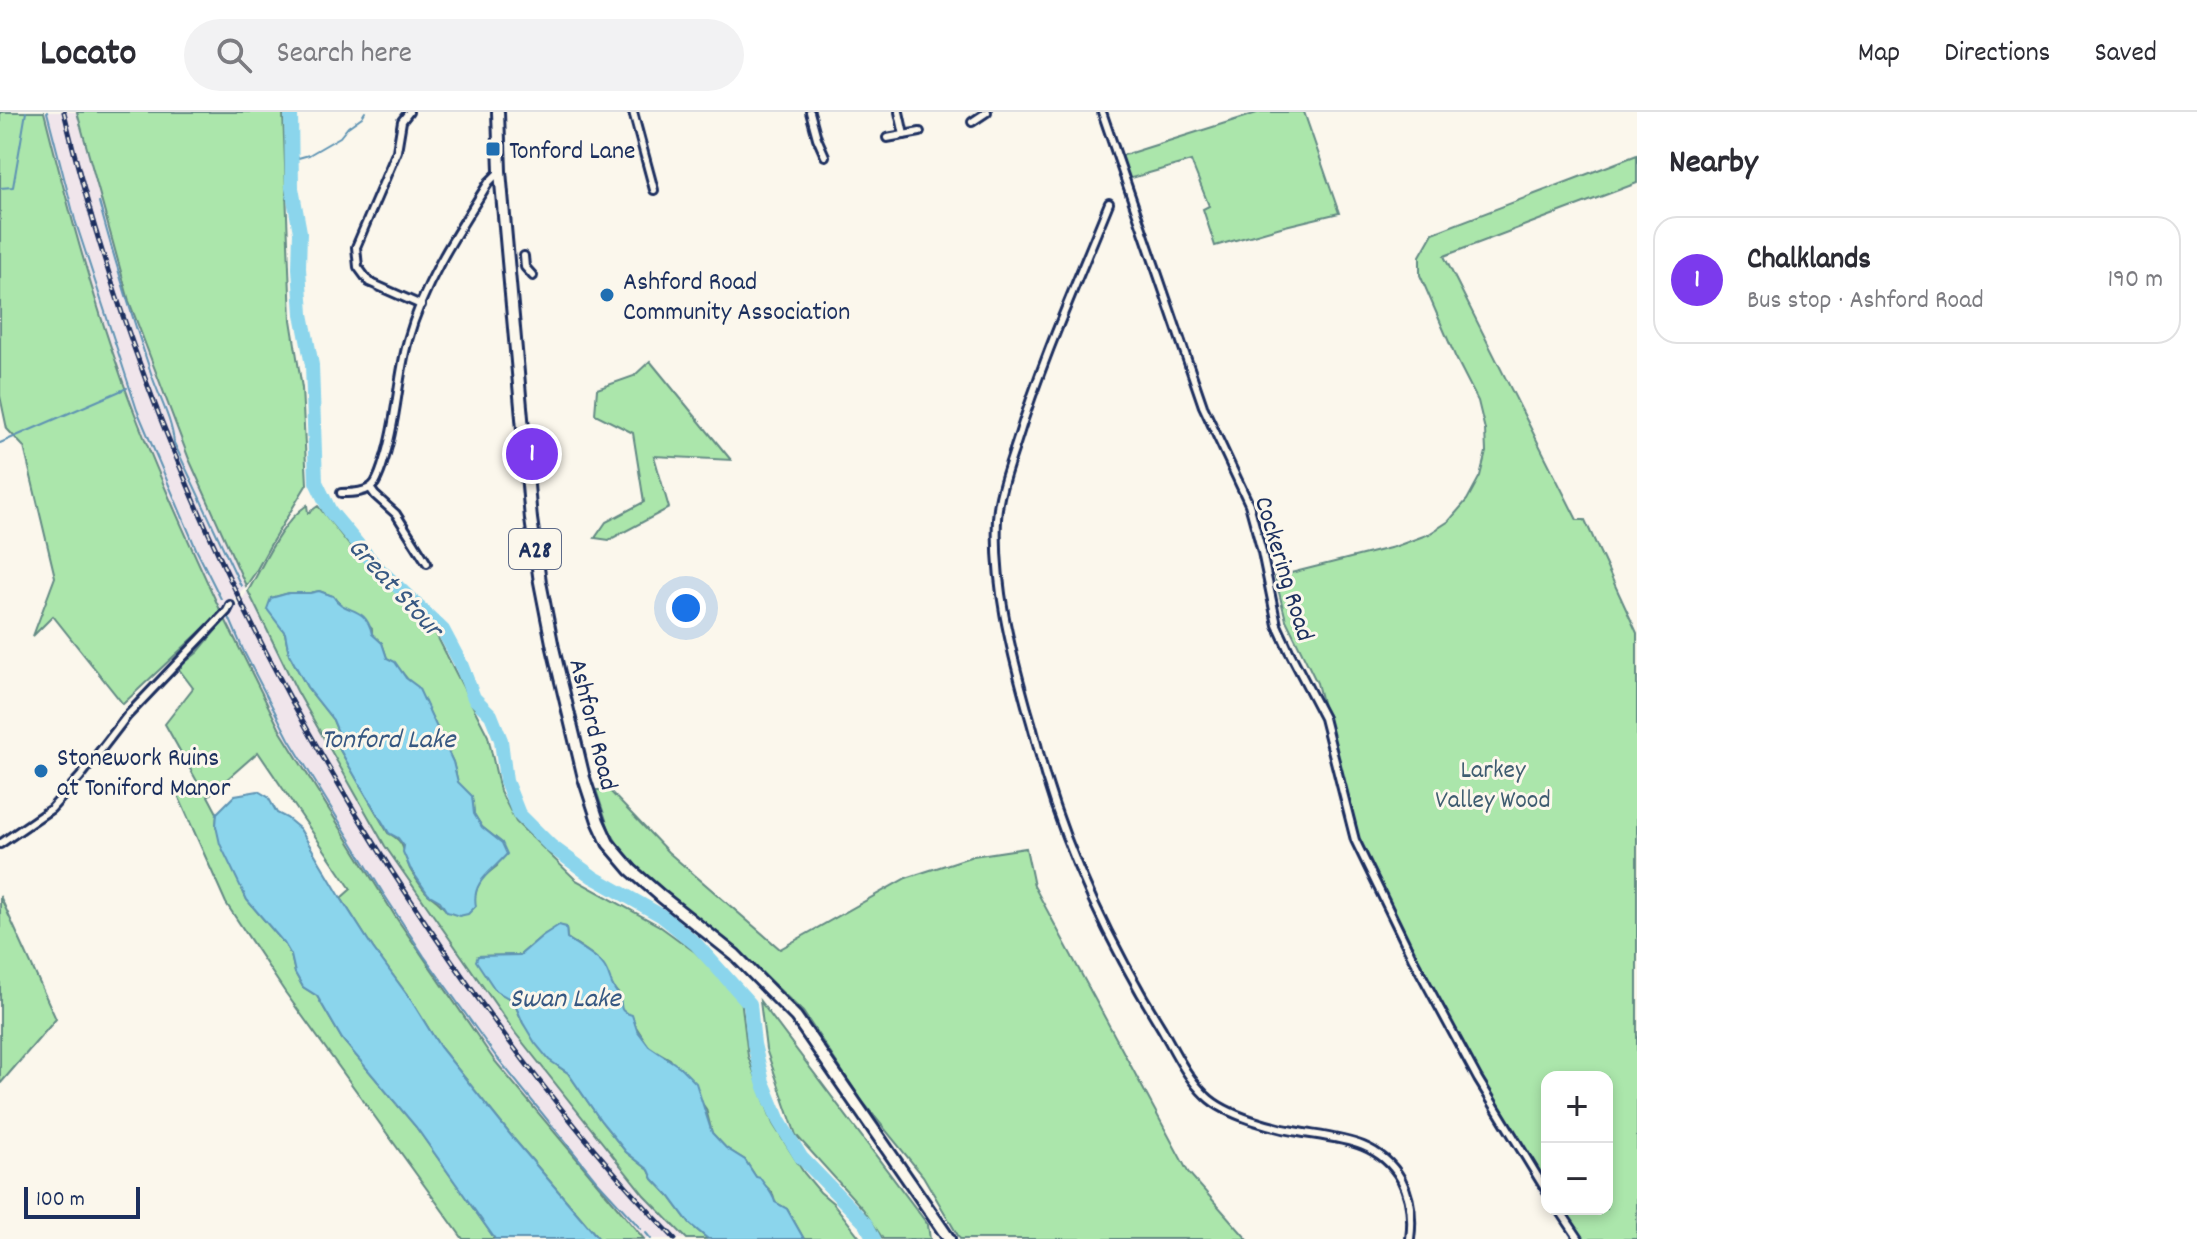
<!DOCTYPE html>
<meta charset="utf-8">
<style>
:root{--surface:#fff;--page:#f2f2f3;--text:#2b2b33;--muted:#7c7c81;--line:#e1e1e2;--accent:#7c3aed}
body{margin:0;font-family:Dekko,sans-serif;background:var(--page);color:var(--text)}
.controls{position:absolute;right:24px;bottom:24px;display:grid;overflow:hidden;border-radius:16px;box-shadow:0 4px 12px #0003}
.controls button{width:72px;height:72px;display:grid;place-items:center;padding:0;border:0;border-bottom:2px solid var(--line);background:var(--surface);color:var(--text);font:40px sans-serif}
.scale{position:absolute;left:24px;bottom:20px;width:116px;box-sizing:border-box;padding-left:8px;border:4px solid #1b2f5e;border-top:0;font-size:22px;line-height:28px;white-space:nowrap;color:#1b2f5e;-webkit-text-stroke:6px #fbf7ec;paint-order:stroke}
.you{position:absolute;left:686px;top:496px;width:28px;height:28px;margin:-20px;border:6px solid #fff;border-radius:50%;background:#1a73e8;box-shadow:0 0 0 12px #1a73e833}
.badge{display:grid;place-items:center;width:52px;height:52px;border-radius:50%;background:var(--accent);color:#fff;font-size:26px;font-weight:700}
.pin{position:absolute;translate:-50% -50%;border:4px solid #fff;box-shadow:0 2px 8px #0006}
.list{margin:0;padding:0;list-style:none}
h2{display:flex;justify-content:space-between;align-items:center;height:104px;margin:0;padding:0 32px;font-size:34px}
h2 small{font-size:26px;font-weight:400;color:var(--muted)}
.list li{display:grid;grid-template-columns:52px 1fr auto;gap:24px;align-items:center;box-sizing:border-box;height:128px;margin:0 16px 16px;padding:0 16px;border:2px solid var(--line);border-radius:24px}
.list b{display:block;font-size:30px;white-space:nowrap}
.list p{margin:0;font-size:26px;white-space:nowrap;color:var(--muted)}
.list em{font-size:26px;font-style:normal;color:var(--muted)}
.icon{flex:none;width:44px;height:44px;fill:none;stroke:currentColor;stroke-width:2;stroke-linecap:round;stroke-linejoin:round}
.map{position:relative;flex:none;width:1637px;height:1127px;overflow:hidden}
header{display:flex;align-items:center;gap:48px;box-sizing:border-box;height:112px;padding:0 40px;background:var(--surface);border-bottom:2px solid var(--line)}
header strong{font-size:38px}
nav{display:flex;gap:44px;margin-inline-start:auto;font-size:28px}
.search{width:560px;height:72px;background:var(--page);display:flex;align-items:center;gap:20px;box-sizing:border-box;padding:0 28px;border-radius:44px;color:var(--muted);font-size:30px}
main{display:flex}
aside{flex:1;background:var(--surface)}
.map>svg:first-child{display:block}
.built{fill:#f0e5eb}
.green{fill:#abe6ab;stroke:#638a84;stroke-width:2;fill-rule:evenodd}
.water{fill:#8bd5ec;stroke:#5e93b3;stroke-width:2}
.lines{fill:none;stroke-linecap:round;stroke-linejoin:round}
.stream{stroke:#5e93b3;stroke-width:2}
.river{stroke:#8bd5ec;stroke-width:14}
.minor-casing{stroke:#1b2f5e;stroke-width:12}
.trunk-casing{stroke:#1b2f5e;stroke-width:16}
.minor{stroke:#fbf7ec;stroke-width:6}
.trunk{stroke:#fbf7ec;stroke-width:10}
.rail-casing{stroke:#1b2f5e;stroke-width:5}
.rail{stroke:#fbf7ec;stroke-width:2;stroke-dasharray:6;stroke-linecap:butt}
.poi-dot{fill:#1f6fb2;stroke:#fbf7ec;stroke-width:3}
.labels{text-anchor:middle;stroke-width:6;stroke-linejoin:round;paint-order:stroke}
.shield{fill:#fbf7ec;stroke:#5e6b89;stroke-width:2}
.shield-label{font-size:24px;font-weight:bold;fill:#1b2f5e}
.poi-label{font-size:26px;fill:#1b2f5e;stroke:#fbf7ec;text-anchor:start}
.street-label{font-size:26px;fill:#1b2f5e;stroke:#fbf7ec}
.park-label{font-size:26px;fill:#3f5d71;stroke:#fbf7ec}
.water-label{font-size:28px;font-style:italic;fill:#375882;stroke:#fbf7ec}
</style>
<header>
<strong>Locato</strong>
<div class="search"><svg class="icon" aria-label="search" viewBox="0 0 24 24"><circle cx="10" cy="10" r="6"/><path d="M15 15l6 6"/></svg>Search here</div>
<nav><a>Map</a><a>Directions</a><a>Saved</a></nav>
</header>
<main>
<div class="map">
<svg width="1637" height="1127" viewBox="0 0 1637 1127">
<rect width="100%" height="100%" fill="#fbf7ec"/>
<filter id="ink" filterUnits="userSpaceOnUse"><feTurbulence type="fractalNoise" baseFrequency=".0125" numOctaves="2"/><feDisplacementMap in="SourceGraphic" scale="16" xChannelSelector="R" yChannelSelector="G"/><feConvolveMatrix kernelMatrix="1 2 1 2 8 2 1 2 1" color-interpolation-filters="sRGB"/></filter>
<g filter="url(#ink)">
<!-- built -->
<g class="built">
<path d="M43,0H77L129,189L189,347L246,474L221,500L162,371L123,272L71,109Z"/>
<path d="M248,479L270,526L325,631L385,734L408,769L516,922L644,1083L687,1127H644L593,1069L491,945L464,908L381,782L281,620L241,540L226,544L212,519L241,489Z"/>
</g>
<!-- green -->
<g class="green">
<path d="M0,0H44C67,91 91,181 123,270C151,348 186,424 221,500L123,592L53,504L33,524L55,465L24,335L7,317L0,284Z"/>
<path d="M77,0H283L291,208L302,276L307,372L272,430L255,461L246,474L189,347L129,189Z"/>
<path d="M1260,0H1304L1339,101L1281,115L1215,134L1203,97L1209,94L1191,49L1128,67L1121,44Z"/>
<path d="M1637,43V71L1444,144L1577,408H1585L1637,521V1127H1579L1560,1097H1607V965H1547V1075L1478,960L1414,844L1357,726L1317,571L1286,508L1275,465L1394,435L1429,422L1449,409L1467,388L1480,364L1486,340L1485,318L1478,289L1455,244L1420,163V144L1433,121Z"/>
<path d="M650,249L731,348L654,344L669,396L609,428L595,426L606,410L644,390L633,321L595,302L597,277L634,264Z"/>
<path d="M307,393L308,401L318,394L354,439L370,452L435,520L488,624L500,679L516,710L576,768L658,813L695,840L741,886L748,944L773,1012L804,1061L820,1080L833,1091L861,1127H804L787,1097L775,1090L772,1080L756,1065L745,1048L726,1036L712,1021L706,997L670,947L649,935L633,910L620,896V883C609,875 608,860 599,849C593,842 576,832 567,826L566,815L559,814L542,824L520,843L478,844L496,878L510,887L517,897L523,911L559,955L568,961L601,1009L626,1040L649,1058L653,1067L670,1085L690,1112L708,1127H687L644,1083L516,922L385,734L297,579L248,479C265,450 279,413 307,393ZM319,479L333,484C341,498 361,504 372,517V522L382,531L387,546L394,550L423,587L453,650L458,671L473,690L474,702L482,715L502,731L497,754L482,766L477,776L474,788L447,800C441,791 437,789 429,783C422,777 415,765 410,757C402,740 407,730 388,721L340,638L337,626L338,620L333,608L307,575L289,542L285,521L278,510L271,486L289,481H310Z"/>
<path d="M225,507L281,620L395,804L494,948L644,1127H599L513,1026L440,935L411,888L373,836L341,786L351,777L258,640L208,684L217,701L216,714L247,788L284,831L291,843L295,861L303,875L317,884L342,927L416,1015L495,1127H463L285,880L226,791L177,681L198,671L165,612L193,576L178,556L198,540Z"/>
<path d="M596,678H609L668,740L780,837L906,766L973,744L1026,736L1034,774L1188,1060L1247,1127H960L923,1064L862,989L803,900L737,837L654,773L620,736L609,717Z"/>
<path d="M0,784L56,907L0,972Z"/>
<path d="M760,889L928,1113L930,1127H883L863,1097L796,1023L766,937Z"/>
</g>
<!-- water -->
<g class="water">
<path d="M319,479L333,484C344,503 366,492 372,522L382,531L387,546L395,550L406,566L418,575L453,650L458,670L472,684L474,702L482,715L502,731L507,742C493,759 471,769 476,794L468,802L459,804L447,800L440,789L428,782L410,756L403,740L404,734L398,726L389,721L360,673L340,638L337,626L338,620L333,608L307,575L289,542L285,521L267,497L271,486L289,481H310Z"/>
<path d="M258,679L268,685L277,701L287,706L300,717L341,786L373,836L411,888L440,935L513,1026L599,1127H495L416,1015L342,927L317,884L303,875L295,861L291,843L284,831L247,788L220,732L216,714L217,701L235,683Z"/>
<path d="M559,813L566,815L567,826C577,834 598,844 604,854C611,864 610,875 619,883C624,895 616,898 632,903L637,918L649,934L680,955L696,971L712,1021L726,1036L745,1048L756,1065L760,1066C766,1075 772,1080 775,1090L787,1097L804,1127H708L690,1112L670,1085L653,1067L649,1058L626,1040L601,1009L568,961L549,948L535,931L523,911L517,897L510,887L496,879L476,849L478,844L520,843L542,824Z"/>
</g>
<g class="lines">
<!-- stream -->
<g class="stream">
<path d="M47,0L75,108L137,298L197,439L221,487"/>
<path d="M291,48L309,43L340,25L348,15L362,5L365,0"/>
<path d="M0,76L13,75L26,0"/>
<path d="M99,90C114,147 132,204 151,261C158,283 172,307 174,331L241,474"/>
<path d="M0,331L127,276"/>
<path d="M229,505L244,540L289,627L383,781L424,844L495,943L596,1068L641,1117"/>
<path d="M646,1121L651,1127"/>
</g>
<!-- river -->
<path class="river" d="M291,0L292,76L300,120L299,156L302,202L312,253L316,370L330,399L376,454L443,518L461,552L474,586L491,603L501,628L506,669L519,702L551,734L593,765L662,804L696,832L750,892L754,932L763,970L779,1009L801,1045L866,1112L874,1127"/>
<!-- minor casing -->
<g class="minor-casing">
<g id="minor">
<path d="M409,0L402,9L397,39L356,135L358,155L369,170L421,193"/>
<path d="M633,0L654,78"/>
<path d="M810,0L817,26L825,44"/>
<path d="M899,0L904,23"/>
<path d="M1102,0L1203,294L1249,392L1262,440L1277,513L1289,539L1324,606L1355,728L1412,845L1478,967L1547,1080"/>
<path d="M972,10L987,0"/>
<path d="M887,26L920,20"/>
<path d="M1109,91C1077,170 1042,248 1017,329C1009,354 998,382 997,407C994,473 1010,535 1027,597C1034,619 1039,641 1045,663C1072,753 1113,837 1162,917C1175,940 1187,966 1206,984C1226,1004 1277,1017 1304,1021C1342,1027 1380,1030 1401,1067C1411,1086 1413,1105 1410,1127"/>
<path d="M524,144L525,155L533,164"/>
<path d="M370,376L375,383L396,402L427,451"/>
<path d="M341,381C352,381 368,381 375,371C379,364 382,355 384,348C397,309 397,267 408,228C424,170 458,119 489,70L500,59"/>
<path d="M0,732L51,697L80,665L127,604L227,499L230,493"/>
<path d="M1559,1097L1579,1127"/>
</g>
</g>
<!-- trunk casing -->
<g class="trunk-casing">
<path id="trunk" d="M498,0L500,59L531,407L540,470L553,536L584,666L598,709L608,731L631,758L662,785L735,843L796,905L949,1127"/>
</g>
<!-- minor -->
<use href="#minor" class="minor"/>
<!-- trunk -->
<use href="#trunk" class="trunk"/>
<!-- rail casing -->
<g class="rail-casing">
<path id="rail" d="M64,0C139,314 283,612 470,875C532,963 600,1049 675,1127"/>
</g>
<!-- rail -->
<use href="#rail" class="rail"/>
</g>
</g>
<!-- markers -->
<g class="poi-dot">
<rect x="485" y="29" width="16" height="16" rx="4"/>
<circle cx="607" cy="183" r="8"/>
<circle cx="41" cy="659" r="8"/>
</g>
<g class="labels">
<!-- shield labels -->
<rect class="shield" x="509" y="417" width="52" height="40" rx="6"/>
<g class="shield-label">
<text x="535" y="445">A28</text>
</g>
<!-- poi labels -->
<g class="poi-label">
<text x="509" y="46">Tonford Lane</text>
<text x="623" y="177">Ashford Road<tspan x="623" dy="30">Community Association</tspan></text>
<text x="57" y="653">Stonework Ruins<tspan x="57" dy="30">at Toniford Manor</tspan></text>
</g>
<!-- street labels -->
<g class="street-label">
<text transform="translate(1286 456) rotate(73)" y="9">Cockering Road</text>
<text transform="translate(595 612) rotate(76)" y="9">Ashford Road</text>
</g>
<!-- park labels -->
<g class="park-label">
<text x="1493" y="665">Larkey<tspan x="1493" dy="30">Valley Wood</tspan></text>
</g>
<!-- water labels -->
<g class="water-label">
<text transform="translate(397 474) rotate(47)" y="10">Great Stour</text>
<text x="388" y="635">Tonford Lake</text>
<text x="565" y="894">Swan Lake</text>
</g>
</g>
</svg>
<div class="controls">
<button>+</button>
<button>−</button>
</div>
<div class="scale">100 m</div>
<div class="you"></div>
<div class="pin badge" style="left:532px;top:342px">1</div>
</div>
<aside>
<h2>Nearby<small></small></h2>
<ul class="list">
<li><span class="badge">1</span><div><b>Chalklands</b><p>Bus stop · Ashford Road</p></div><em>190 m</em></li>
</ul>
</aside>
</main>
